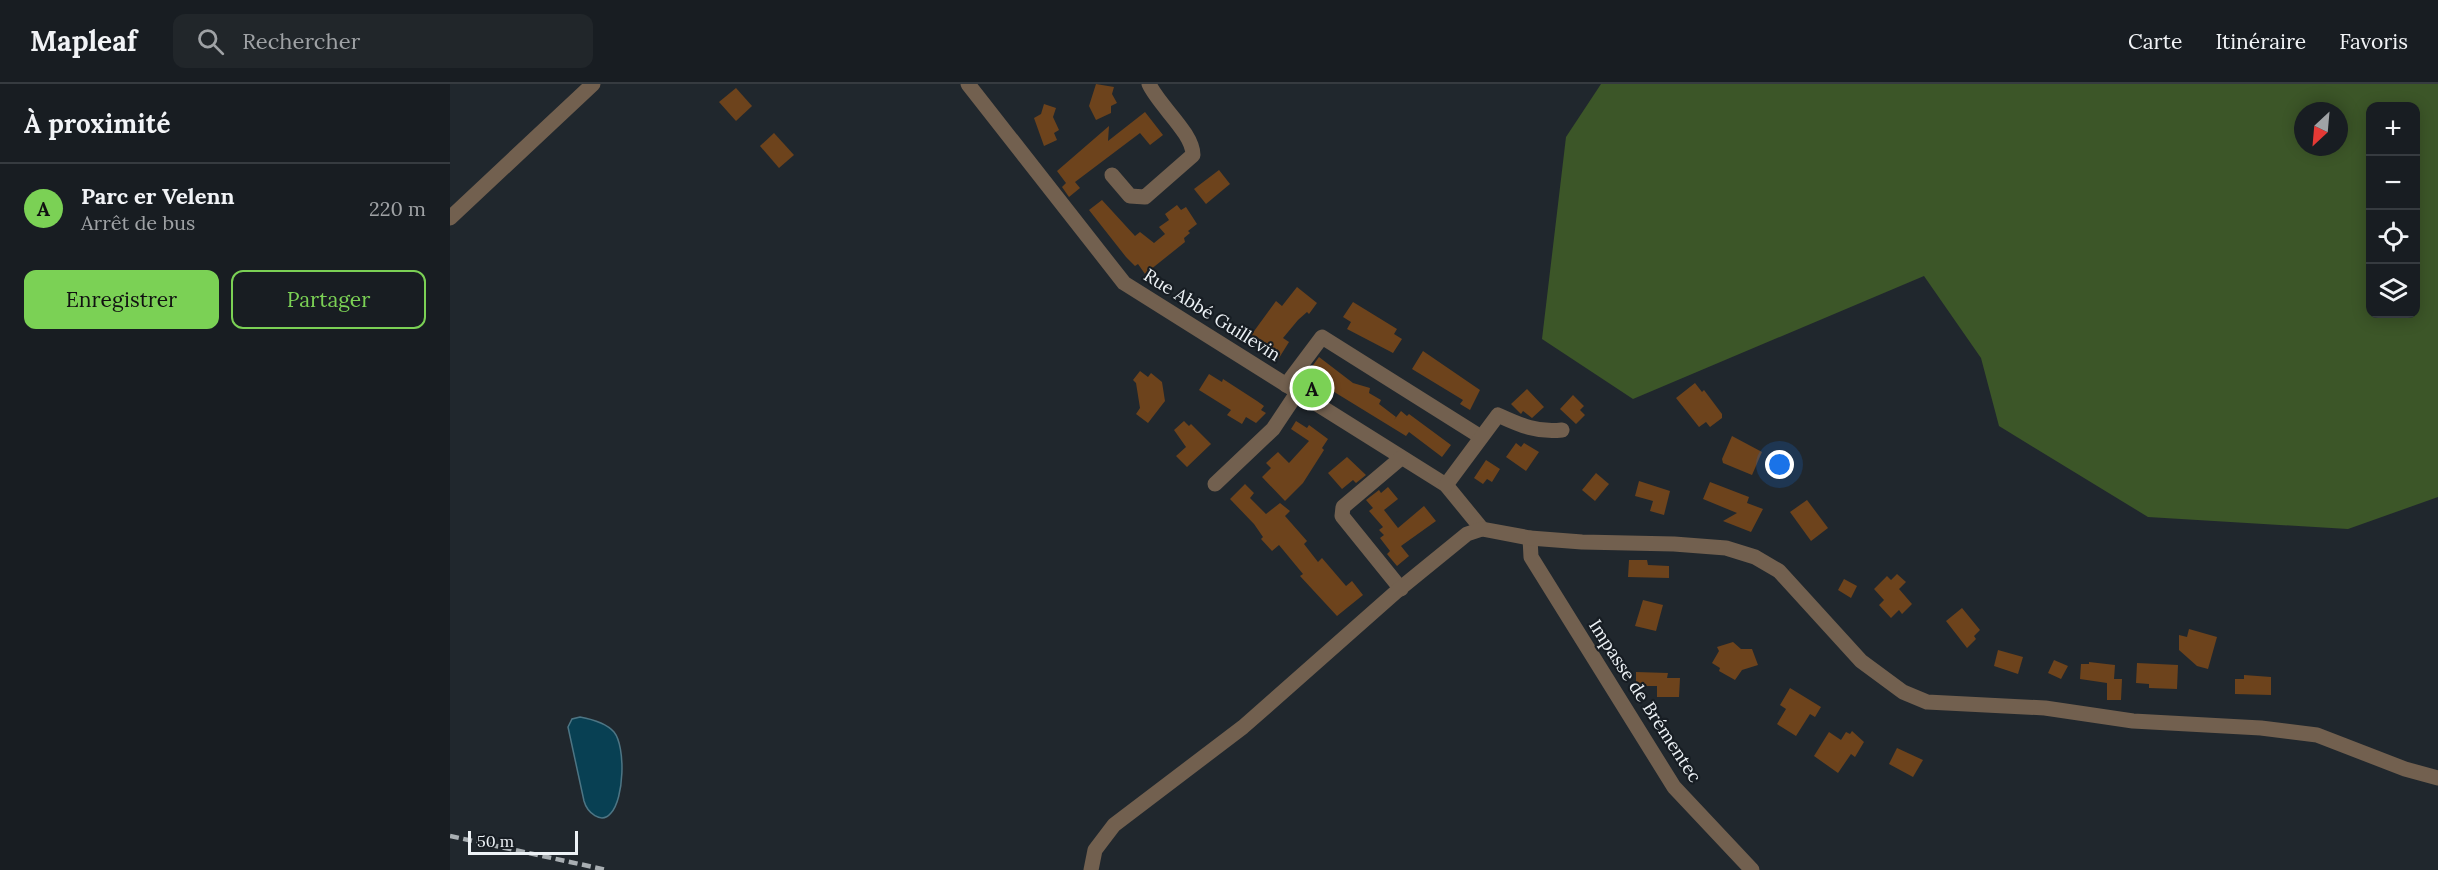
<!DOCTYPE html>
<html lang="fr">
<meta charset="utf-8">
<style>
:root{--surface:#181d22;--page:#21262a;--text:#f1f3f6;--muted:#9fa2a5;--line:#363b40;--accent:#7bd155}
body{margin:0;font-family:Lora,serif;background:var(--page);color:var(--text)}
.controls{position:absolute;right:18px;top:18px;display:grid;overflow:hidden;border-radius:12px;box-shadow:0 3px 15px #0003}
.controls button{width:54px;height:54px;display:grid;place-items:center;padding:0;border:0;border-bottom:2px solid var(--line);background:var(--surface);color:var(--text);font:30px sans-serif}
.compass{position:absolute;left:1844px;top:18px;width:54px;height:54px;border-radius:50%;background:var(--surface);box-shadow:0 3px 15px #0003;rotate:206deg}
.scale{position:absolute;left:18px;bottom:15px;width:110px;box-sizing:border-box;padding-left:6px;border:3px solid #edf2f6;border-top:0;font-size:16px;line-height:21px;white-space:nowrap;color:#edf2f6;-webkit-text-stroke:4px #171d23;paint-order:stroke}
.you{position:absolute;left:1330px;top:381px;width:21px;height:21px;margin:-15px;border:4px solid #fff;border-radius:50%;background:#1a73e8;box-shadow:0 0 0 9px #1a73e833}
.badge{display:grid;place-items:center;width:39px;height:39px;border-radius:50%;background:var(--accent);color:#111;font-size:20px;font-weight:700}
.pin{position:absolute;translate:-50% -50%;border:3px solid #fff;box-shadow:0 2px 6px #0006}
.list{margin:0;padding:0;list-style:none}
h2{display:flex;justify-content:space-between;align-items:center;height:78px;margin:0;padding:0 24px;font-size:26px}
h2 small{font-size:20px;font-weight:400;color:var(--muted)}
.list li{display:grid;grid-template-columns:39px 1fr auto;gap:18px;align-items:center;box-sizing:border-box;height:90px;padding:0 24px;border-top:2px solid var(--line)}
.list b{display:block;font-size:22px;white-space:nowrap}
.list p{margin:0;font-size:20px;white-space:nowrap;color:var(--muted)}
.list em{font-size:20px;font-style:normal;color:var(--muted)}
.actions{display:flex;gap:12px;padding:18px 24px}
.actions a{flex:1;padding:14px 0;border:2px solid var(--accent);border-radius:12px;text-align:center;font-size:21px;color:var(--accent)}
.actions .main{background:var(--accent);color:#111}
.icon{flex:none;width:33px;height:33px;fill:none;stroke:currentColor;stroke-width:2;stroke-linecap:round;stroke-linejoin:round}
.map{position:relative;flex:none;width:1988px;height:786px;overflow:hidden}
header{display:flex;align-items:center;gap:36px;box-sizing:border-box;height:84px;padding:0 30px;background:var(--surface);border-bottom:2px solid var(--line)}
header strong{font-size:28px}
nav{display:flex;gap:33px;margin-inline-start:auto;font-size:21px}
.search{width:420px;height:54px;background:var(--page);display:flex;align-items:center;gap:15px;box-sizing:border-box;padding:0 21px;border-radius:12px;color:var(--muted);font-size:22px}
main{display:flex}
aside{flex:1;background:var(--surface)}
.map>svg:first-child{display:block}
.forest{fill:#3c5628;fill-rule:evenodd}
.water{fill:#084053;stroke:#4d7584;stroke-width:1.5}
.building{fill:#6d431c}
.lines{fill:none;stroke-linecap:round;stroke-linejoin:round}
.minor{stroke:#72604f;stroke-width:15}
.rail{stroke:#a8aeb2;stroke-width:4.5;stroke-dasharray:9 4.5;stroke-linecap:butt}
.labels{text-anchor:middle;stroke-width:4.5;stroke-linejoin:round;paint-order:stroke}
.street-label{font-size:18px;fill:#edf2f6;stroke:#171d23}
</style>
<header>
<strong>Mapleaf</strong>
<div class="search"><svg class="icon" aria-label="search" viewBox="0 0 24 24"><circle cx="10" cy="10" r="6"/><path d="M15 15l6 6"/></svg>Rechercher</div>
<nav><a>Carte</a><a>Itinéraire</a><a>Favoris</a></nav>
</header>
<main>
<aside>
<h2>À proximité<small></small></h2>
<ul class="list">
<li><span class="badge">A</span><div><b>Parc er Velenn</b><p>Arrêt de bus</p></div><em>220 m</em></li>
</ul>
<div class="actions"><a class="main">Enregistrer</a><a>Partager</a></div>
</aside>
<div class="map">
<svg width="1988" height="786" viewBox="0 0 1988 786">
<rect width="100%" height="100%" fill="#20272d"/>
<!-- forest -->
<path class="forest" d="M1151,0H1988V413L1898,445L1698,433L1549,342L1531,274L1474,192L1183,315L1092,255L1116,53ZM1920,22H1966V230H1920ZM1853,27H1889V63H1853Z"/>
<!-- water -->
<path class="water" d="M130,633C141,635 156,639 164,648C176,663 174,715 161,729C151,741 137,728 134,717L118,643L122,635Z"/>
<!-- building -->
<g class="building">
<path d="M646,0L664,3L662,10L667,19L661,22V29L646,36L639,22Z"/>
<path d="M286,4L302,22L286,37L269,18Z"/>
<path d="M594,20L606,24L603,33L609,46L604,49L607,56L594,62L584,34L591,30Z"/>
<path d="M695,28L713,51L700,61L690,49L625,98L630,104L619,113L612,103L616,99L607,87L659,42L658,57Z"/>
<path d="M324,49L344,71L329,84L310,62Z"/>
<path d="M769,86L780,100L756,120L744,105Z"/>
<path d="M652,116L685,152L690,148L704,159L715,150L709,143L719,136L715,130L727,121L731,126L736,123L747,140L738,147L740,149L734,154L735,158L695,190L688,180L685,182L676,173L639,126Z"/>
<path d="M847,203L867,219L859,230L857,228L848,236L833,254L839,258L829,274L799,254L826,217L832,222Z"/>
<path d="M903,218L947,245L944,250L952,255L943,269L897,245L901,238L893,233Z"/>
<path d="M973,267L1030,306L1020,326L1010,320L1013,316L962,285Z"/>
<path d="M869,273L903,299L920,304L919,309L931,316L929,320L946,333L944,336L951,327L957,332L959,330L1001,361L992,373L959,348L956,352L881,306L858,288Z"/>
<path d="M690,287L698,293L701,289L712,298L715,317L698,339L686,330L690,324L686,299L683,296Z"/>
<path d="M759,290L772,298L773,295L807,317L814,322L811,326L816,329L806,339L796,333L792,340L777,331L781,326L749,306Z"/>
<path d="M1245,299L1252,308L1254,306L1272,330V334L1260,343L1256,338L1249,343L1226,314Z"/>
<path d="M1077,305L1094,323L1082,334L1073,327L1071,330L1061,320Z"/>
<path d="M1123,311L1134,322L1130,326L1135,331L1126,340L1110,325Z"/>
<path d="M734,337L739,342L741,340L761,360L737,383L726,372L736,363L724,346Z"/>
<path d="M846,337L857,344L859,341L878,355L872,364L874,366L853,399L835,417L812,393L821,384L816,379L828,368L839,379L859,357L841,345Z"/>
<path d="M1282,352L1312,368L1302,391L1273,379L1272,375Z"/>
<path d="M1066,359L1071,363L1074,359L1089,368L1076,387L1056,373Z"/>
<path d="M897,373L916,391L906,399L903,396L892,405L878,389Z"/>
<path d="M1036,376L1050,385L1042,398L1037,395L1033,400L1024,394Z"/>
<path d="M1146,389L1159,400L1145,417L1132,406Z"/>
<path d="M1189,397L1220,407L1214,431L1200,427L1203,417L1185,412Z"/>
<path d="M1260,398L1299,413L1297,419L1313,425L1301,448L1273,437L1287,429L1253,415Z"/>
<path d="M795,400L804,409L800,414L816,430L830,419L840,427L835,432L857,457L854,460L868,478L872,474L896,502L902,497L913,511L887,532L850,492L853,490L829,461L822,467L811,455L813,453L804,440L780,415Z"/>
<path d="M938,403L948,415L934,426L948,444L974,422L986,437L951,462L959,472L947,482L937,470L940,467L930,454L934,451L929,446L933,443L919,427L923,424L916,416L929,406L931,409Z"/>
<path d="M1357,416L1378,444L1361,457L1340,428Z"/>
<path d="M1179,476H1197L1198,481L1219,482V494L1178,493Z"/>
<path d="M1447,490L1456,498L1449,505L1462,520L1452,530L1449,526L1441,534L1429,521L1434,516L1424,505L1437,492L1441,496Z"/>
<path d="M1394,495L1407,502L1401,514L1388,506Z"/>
<path d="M1193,516L1213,521L1206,547L1185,542Z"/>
<path d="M1512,524L1530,546L1524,552L1526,555L1517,564L1496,537Z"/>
<path d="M1739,545L1767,553L1758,585L1747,582L1729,566V551L1737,553Z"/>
<path d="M1283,558L1291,565H1302L1308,581L1292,586L1285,596L1269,587L1270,584L1262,579L1269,567L1267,563Z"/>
<path d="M1548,566L1573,573L1568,590L1544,582Z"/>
<path d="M1604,576L1618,582L1611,595L1598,589Z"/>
<path d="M1639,578L1665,581L1664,595H1672L1671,616H1657V599L1630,595L1631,580H1639Z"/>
<path d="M1687,579L1728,581L1727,605L1699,604V600L1686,599Z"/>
<path d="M1186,588L1218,589L1217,594H1230L1229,613H1207V602H1186Z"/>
<path d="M1794,591L1821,593V611L1785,610V595H1794Z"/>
<path d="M1340,604L1371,623L1365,633L1360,630L1346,652L1327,640L1336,625L1330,621Z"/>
<path d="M1402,647L1414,658L1405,673L1401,670L1388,689L1364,672L1379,648L1391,656L1396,648L1400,650Z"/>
<path d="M1447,664L1473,676L1463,693L1439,680Z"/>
</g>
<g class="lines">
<!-- minor -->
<g class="minor">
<path d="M518,0L674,199L996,401L1032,445"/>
<path d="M662,91L680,112L695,113L743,71C743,49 709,22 699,0"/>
<path d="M0,134L143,0"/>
<path d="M836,301L872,253L1031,353"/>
<path d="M765,400L823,345L847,309"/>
<path d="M996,401L1048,331C1070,341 1087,349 1112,346"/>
<path d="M1080,454L1081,473L1224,703L1302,786"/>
<path d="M951,505L892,432L893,423L951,374"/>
<path d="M641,786L645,766L664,741L793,643L947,507L1017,450L1032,445L1080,454L1132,458L1224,460L1276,464L1305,473L1329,487L1411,577L1453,608L1477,618L1595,624L1683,637L1811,644L1867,651L1955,685L1988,694"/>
</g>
<!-- rail -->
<path class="rail" d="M0,752L157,786"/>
</g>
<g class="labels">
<!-- street labels -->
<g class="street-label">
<text transform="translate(762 231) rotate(32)" y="6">Rue Abbé Guillevin</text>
<text transform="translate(1195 617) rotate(57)" y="6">Impasse de Brémentec</text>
</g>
</g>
</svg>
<div class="controls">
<button>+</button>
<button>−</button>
<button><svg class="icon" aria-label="locate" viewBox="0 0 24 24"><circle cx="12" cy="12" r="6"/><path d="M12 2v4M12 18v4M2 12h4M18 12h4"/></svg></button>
<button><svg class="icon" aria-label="layers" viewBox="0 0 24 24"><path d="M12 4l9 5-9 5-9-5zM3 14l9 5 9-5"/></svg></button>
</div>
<svg class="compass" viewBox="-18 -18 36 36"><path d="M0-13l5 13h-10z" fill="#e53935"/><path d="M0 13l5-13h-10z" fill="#9fa2a5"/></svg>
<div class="scale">50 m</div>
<div class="you"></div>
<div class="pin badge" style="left:862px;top:304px">A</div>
</div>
</main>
